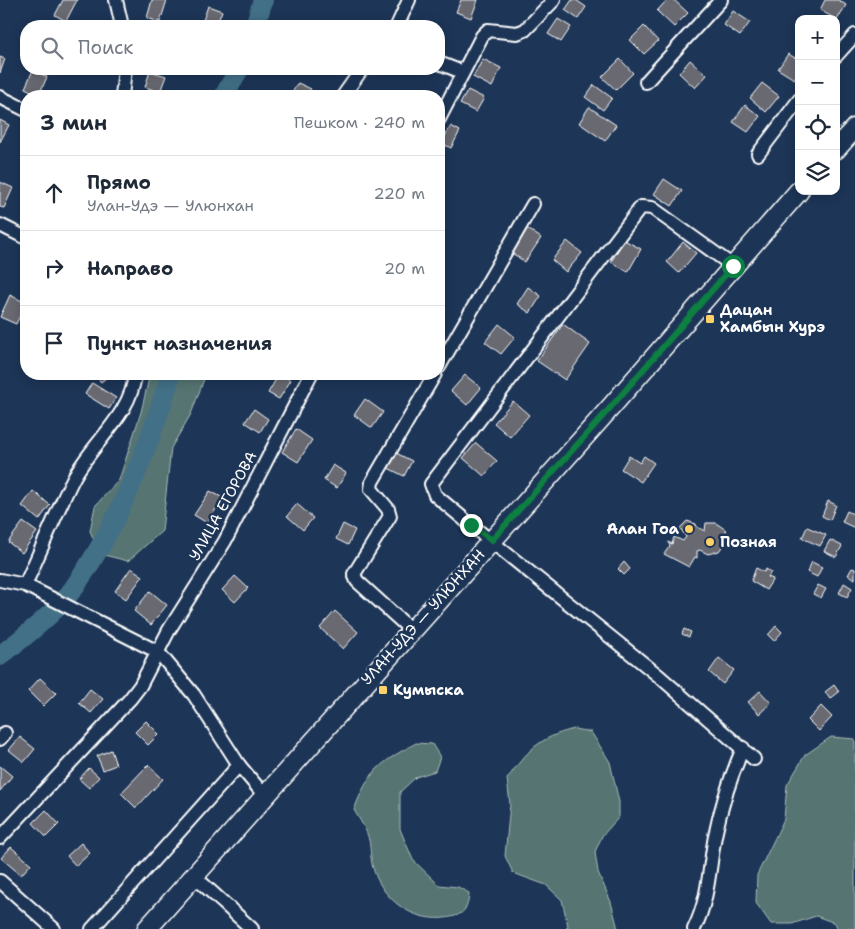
<!DOCTYPE html>
<html lang="ru">
<meta charset="utf-8">
<style>
:root{--surface:#fff;--page:#f6f6f7;--text:#1f2937;--muted:#747a83;--line:#e0e1e3}
body{margin:0;font-family:"Shantell Sans",sans-serif;background:var(--page);color:var(--text)}
.controls{position:absolute;right:15px;top:15px;display:grid;overflow:hidden;border-radius:10px;box-shadow:0 2px 12px #0003}
.controls button{width:45px;height:45px;display:grid;place-items:center;padding:0;border:0;border-bottom:1px solid var(--line);background:var(--surface);color:var(--text);font:25px sans-serif}
.stop{position:absolute;width:15px;height:15px;margin:-11px;border:4px solid #0b8043;border-radius:50%;background:#fff}
.stop.end{background:#0b8043;border-color:#fff;box-shadow:0 1px 5px #0008}
.list{margin:0;padding:0;list-style:none}
h2{display:flex;justify-content:space-between;align-items:center;height:65px;margin:0;padding:0 20px;font-size:21px}
h2 small{font-size:16px;font-weight:400;color:var(--muted)}
.list li{display:grid;grid-template-columns:32px 1fr auto;gap:15px;align-items:center;box-sizing:border-box;height:75px;padding:0 20px;border-top:1px solid var(--line)}
.list b{display:block;font-size:19px;white-space:nowrap}
.list p{margin:0;font-size:16px;white-space:nowrap;color:var(--muted)}
.list em{font-size:16px;font-style:normal;color:var(--muted)}
.icon{flex:none;width:28px;height:28px;fill:none;stroke:currentColor;stroke-width:2;stroke-linecap:round;stroke-linejoin:round}
.map{position:relative;flex:none;width:855px;height:929px;overflow:hidden}
.search{position:absolute;background:var(--surface);box-shadow:0 2px 12px #0003;left:20px;top:20px;width:425px;height:55px;display:flex;align-items:center;gap:12px;box-sizing:border-box;padding:0 18px;border-radius:20px;color:var(--muted);font-size:19px}
.panel{position:absolute;background:var(--surface);box-shadow:0 2px 12px #0003;left:20px;top:90px;width:425px;height:290px;border-radius:20px}
.map>svg:first-child{display:block}
.green{fill:#577472;stroke:#abbab8}
.lines{fill:none;stroke-linecap:round;stroke-linejoin:round}
.river{stroke:#436f87;stroke-width:20}
.building{fill:#696972;stroke:#fff}
.minor-casing{stroke:#fff;stroke-width:16}
.primary-casing{stroke:#fff;stroke-width:22}
.minor{stroke:#1d3557;stroke-width:12}
.primary{stroke:#1d3557;stroke-width:19}
.route{stroke:#0b8043;stroke-width:6}
.poi-dot{fill:#ffd166;stroke:#1d3557;stroke-width:2}
.labels{text-anchor:middle;stroke-width:5;stroke-linejoin:round;paint-order:stroke}
.poi-label{font-size:15px;font-weight:bold;fill:#fff;stroke:#1d3557;text-anchor:start}
.street-label{font-size:15px;fill:#fff;stroke:#1d3557}
</style>
<div class="map">
<svg width="855" height="929" viewBox="0 0 855 929">
<rect width="100%" height="100%" fill="#1d3557"/>
<filter id="ink" filterUnits="userSpaceOnUse"><feTurbulence type="fractalNoise" baseFrequency=".02" numOctaves="2"/><feDisplacementMap in="SourceGraphic" scale="10" xChannelSelector="R" yChannelSelector="G"/><feConvolveMatrix kernelMatrix="1 2 1 2 8 2 1 2 1" color-interpolation-filters="sRGB"/></filter>
<g filter="url(#ink)">
<!-- green -->
<g class="green">
<path d="M150,374H206L191,414L171,448L162,531L128,561L100,554L90,531L95,506L119,480L141,412Z"/>
<path d="M574,729L591,732L610,762L619,802V817L602,836L595,852L598,872L611,902L618,929H566L568,926L562,900L546,885L513,873L505,856L510,804L507,779C528,750 538,738 574,729Z"/>
<path d="M831,737L855,739V929H838L835,923L816,916L792,924H771L756,903L757,875L784,819L787,785L805,755Z"/>
<path d="M416,743L432,744L440,757L435,771L416,777L400,792V829L413,860L439,885L458,887L469,893C469,903 466,913 455,916C420,926 385,904 374,871C370,861 371,850 369,840C367,830 359,819 354,810C369,770 380,763 416,743Z"/>
</g>
<g class="lines">
<!-- river -->
<g class="river">
<path d="M255,26L263,0"/>
<path d="M224,96L239,69"/>
<path d="M0,656C25,636 53,615 73,589C119,525 148,449 171,374"/>
</g>
</g>
<!-- building -->
<g class="building">
<path d="M63,0H77L66,21L55,15Z"/>
<path d="M152,0H167L160,22L147,18Z"/>
<path d="M461,0H478L471,18L456,12Z"/>
<path d="M572,0H576L586,7L578,19L565,10Z"/>
<path d="M667,0H674L688,13L674,27L657,11Z"/>
<path d="M825,0H838L846,5L837,20L820,10Z"/>
<path d="M208,6L222,11L216,26H201Z"/>
<path d="M733,11L750,22L740,36L724,25Z"/>
<path d="M558,19L571,27L561,42L548,34Z"/>
<path d="M644,26L658,41L644,54L630,40Z"/>
<path d="M788,54L799,60V71L794,79L778,69Z"/>
<path d="M0,57L5,59L0,73Z"/>
<path d="M483,59L501,68L492,87L473,77Z"/>
<path d="M620,59L633,73L616,90L602,77Z"/>
<path d="M690,60L707,75L695,88L679,73Z"/>
<path d="M322,69H333L330,74Z"/>
<path d="M33,70L47,77L39,95L25,88Z"/>
<path d="M150,71L166,76L160,92L145,87Z"/>
<path d="M298,83L311,89L307,96H290Z"/>
<path d="M762,83L779,96L766,112L750,98Z"/>
<path d="M594,85L612,98L603,110L585,97Z"/>
<path d="M468,90L484,98L476,112L460,104Z"/>
<path d="M92,92L103,95V96H91Z"/>
<path d="M745,105L760,116L748,132L733,122Z"/>
<path d="M589,107L616,125L605,141L579,123Z"/>
<path d="M0,120L9,125L0,142Z"/>
<path d="M451,126L460,131L451,148L441,143Z"/>
<path d="M664,179L682,191L672,206L654,194Z"/>
<path d="M0,182L13,188L4,208L0,207Z"/>
<path d="M525,227L541,238L525,262L509,251Z"/>
<path d="M624,240L641,249L628,272L611,262Z"/>
<path d="M567,241L582,253L566,272L552,260Z"/>
<path d="M683,242L696,253L679,273L667,262Z"/>
<path d="M528,287L541,296L530,313L517,304Z"/>
<path d="M10,295L26,303L16,324L0,317Z"/>
<path d="M499,324L515,337L501,354L485,342Z"/>
<path d="M563,324L590,344L565,380L537,361Z"/>
<path d="M93,374H106L108,376L101,382Z"/>
<path d="M279,374L291,380L279,399L268,393Z"/>
<path d="M465,375L481,388L467,405L451,391Z"/>
<path d="M92,383L116,398L109,409L85,394Z"/>
<path d="M365,399L383,412L372,428L354,415Z"/>
<path d="M513,401L529,415L510,437L494,423Z"/>
<path d="M254,409L268,419L260,432L245,422Z"/>
<path d="M296,429L312,440L298,462L282,452Z"/>
<path d="M476,443L497,461L484,476L463,458Z"/>
<path d="M396,453L412,461L404,476L388,468Z"/>
<path d="M629,456L640,463L644,456L654,463L641,482L621,469Z"/>
<path d="M333,465L346,473L337,488L324,480Z"/>
<path d="M33,491L50,505L39,520L22,506Z"/>
<path d="M210,491L223,498L207,523L194,515Z"/>
<path d="M828,501L836,505L830,520L822,516Z"/>
<path d="M297,504L313,518L303,530L287,516Z"/>
<path d="M847,511L855,515V528L842,522Z"/>
<path d="M687,521L696,524L697,527L705,531L706,523H716L726,530L728,538L722,541L724,544L719,551L708,554L700,550L697,551V558L695,557L689,567L664,554L670,546L668,542L672,544L674,537L683,541L686,537L680,528Z"/>
<path d="M23,522L37,532L22,553L8,542Z"/>
<path d="M343,524L355,530L348,545L336,539Z"/>
<path d="M807,527L826,535L820,546L802,538Z"/>
<path d="M830,540L842,546L836,557L824,551Z"/>
<path d="M624,562L630,569L624,575L618,569Z"/>
<path d="M812,562L822,567L817,577L807,572Z"/>
<path d="M131,568L143,576L126,599L115,591Z"/>
<path d="M756,568L764,572L766,569L771,572L768,577L773,579L766,590L751,581Z"/>
<path d="M852,568L855,569V579L848,575Z"/>
<path d="M235,576L248,588L235,602L222,590Z"/>
<path d="M844,583L852,588L847,597L839,593Z"/>
<path d="M818,585L826,589L821,598L813,594Z"/>
<path d="M150,591L167,605L151,625L134,611Z"/>
<path d="M335,611L358,632L343,649L320,628Z"/>
<path d="M776,626L782,632L774,641L768,635Z"/>
<path d="M684,629L691,632L689,637L682,634Z"/>
<path d="M719,658L734,670L723,684L709,672Z"/>
<path d="M40,678L56,693L43,706L28,691Z"/>
<path d="M834,685L839,692L830,699L825,692Z"/>
<path d="M90,689L103,699L91,713L79,703Z"/>
<path d="M760,691L771,703L759,714L748,702Z"/>
<path d="M821,706L832,717L819,731L808,720Z"/>
<path d="M146,721L159,734L148,745L135,732Z"/>
<path d="M20,737L35,749L24,762L9,750Z"/>
<path d="M111,750L116,765L103,770L97,756Z"/>
<path d="M148,765L163,779L136,808L121,793Z"/>
<path d="M0,766L12,776L0,791Z"/>
<path d="M89,768L99,777L89,788L79,779Z"/>
<path d="M46,810L59,824L46,837L33,823Z"/>
<path d="M81,843L90,853L76,866L67,856Z"/>
<path d="M11,847L31,864L21,875L1,858Z"/>
</g>
<g class="lines">
<!-- minor casing -->
<g class="minor-casing">
<g id="minor">
<path d="M116,0L122,26"/>
<path d="M397,26L409,0"/>
<path d="M836,56L855,35"/>
<path d="M439,63L462,72"/>
<path d="M646,82L721,0"/>
<path d="M122,96L125,69"/>
<path d="M343,96L362,69"/>
<path d="M0,97L26,110"/>
<path d="M439,119L482,36L488,30L517,33L525,30L554,0"/>
<path d="M758,154L799,100"/>
<path d="M0,225L26,238"/>
<path d="M733,266L652,208L641,207L431,484L435,495L471,525L659,676L754,759"/>
<path d="M439,367L533,204"/>
<path d="M0,580L25,585L158,652L194,695L239,765"/>
<path d="M25,585C41,550 56,513 73,479C91,444 132,414 135,374"/>
<path d="M411,630L357,581L354,574L390,516L388,509L371,489L372,482L435,374"/>
<path d="M0,739L5,733"/>
<path d="M0,838L130,699L140,686L169,630L225,541L311,374"/>
<path d="M194,876L252,929"/>
<path d="M0,881L54,929"/>
<path d="M92,929L239,765L265,796"/>
<path d="M694,929C709,899 709,868 715,836C721,806 731,776 743,748"/>
</g>
</g>
<!-- primary casing -->
<g class="primary-casing">
<g id="primary">
<path d="M836,149L855,128"/>
<path d="M147,929L610,408L799,191"/>
</g>
</g>
<!-- minor -->
<use href="#minor" class="minor"/>
<!-- primary -->
<use href="#primary" class="primary"/>
</g>
</g>
<g class="lines" filter="url(#ink)">
<!-- route -->
<path class="route" d="M471,525L492,540L610,408L733,266"/>
</g>
<!-- markers -->
<g class="poi-dot">
<rect x="705" y="314" width="10" height="10" rx="2.5"/>
<circle cx="689" cy="529" r="5"/>
<circle cx="710" cy="542" r="5"/>
<rect x="378" y="685" width="10" height="10" rx="2.5"/>
</g>
<g class="labels">
<!-- poi labels -->
<g class="poi-label">
<text x="720" y="315">Дацан<tspan x="720" dy="17">Хамбын Хурэ</tspan></text>
<text x="679" y="534" text-anchor="end">Алан Гоа</text>
<text x="720" y="547">Позная</text>
<text x="393" y="695">Кумыска</text>
</g>
<!-- street labels -->
<g class="street-label">
<text transform="translate(223 506) rotate(-61)" y="5">УЛИЦА ЕГОРОВА</text>
<text transform="translate(423 617) rotate(-48)" y="5">УЛАН-УДЭ — УЛЮНХАН</text>
</g>
</g>
</svg>
<div class="controls">
<button>+</button>
<button>−</button>
<button><svg class="icon" aria-label="locate" viewBox="0 0 24 24"><circle cx="12" cy="12" r="6"/><path d="M12 2v4M12 18v4M2 12h4M18 12h4"/></svg></button>
<button><svg class="icon" aria-label="layers" viewBox="0 0 24 24"><path d="M12 4l9 5-9 5-9-5zM3 14l9 5 9-5"/></svg></button>
</div>
<div class="stop" style="left:733px;top:266px"></div>
<div class="stop end" style="left:471px;top:525px"></div>
<div class="search"><svg class="icon" aria-label="search" viewBox="0 0 24 24"><circle cx="10" cy="10" r="6"/><path d="M15 15l6 6"/></svg>Поиск</div>
<section class="panel">
<h2>3 мин<small>Пешком · 240 m</small></h2>
<ul class="list">
<li><svg class="icon" aria-label="ahead" viewBox="0 0 24 24"><path d="M12 20V5M6 11l6-6 6 6"/></svg><div><b>Прямо</b><p>Улан-Удэ — Улюнхан</p></div><em>220 m</em></li>
<li><svg class="icon" aria-label="right" viewBox="0 0 24 24"><path d="M7 20v-9h11M14 6l5 5-5 5"/></svg><div><b>Направо</b></div><em>20 m</em></li>
<li><svg class="icon" aria-label="arrive" viewBox="0 0 24 24"><path d="M6 21V4h12l-3 4 3 4H6"/></svg><div><b>Пункт назначения</b></div></li>
</ul>
</section>
</div>
